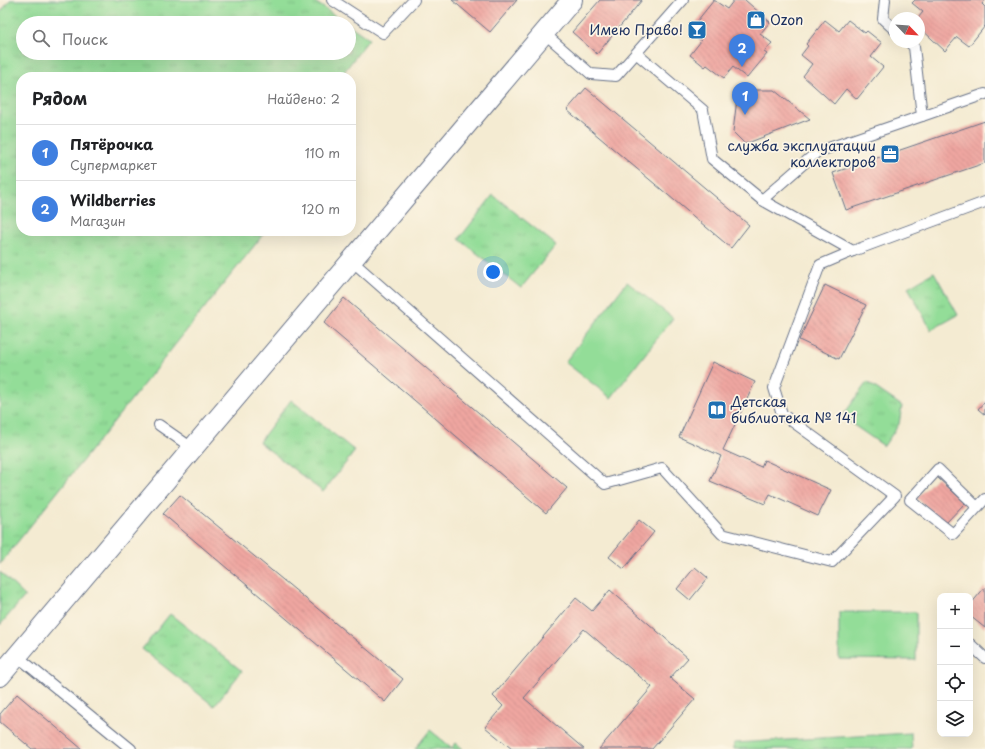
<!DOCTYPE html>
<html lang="ru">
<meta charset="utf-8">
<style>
:root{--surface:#fff;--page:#f2f2f2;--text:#202124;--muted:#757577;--line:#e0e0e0;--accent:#111827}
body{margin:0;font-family:"Playpen Sans",sans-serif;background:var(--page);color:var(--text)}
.controls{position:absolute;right:12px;bottom:12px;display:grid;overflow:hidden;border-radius:8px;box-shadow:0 4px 16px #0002}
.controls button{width:36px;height:36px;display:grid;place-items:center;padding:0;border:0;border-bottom:1px solid var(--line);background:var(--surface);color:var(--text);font:20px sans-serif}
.compass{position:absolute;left:889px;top:12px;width:36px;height:36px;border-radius:50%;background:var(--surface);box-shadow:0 4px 16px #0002;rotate:115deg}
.you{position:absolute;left:493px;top:272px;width:14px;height:14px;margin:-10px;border:3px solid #fff;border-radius:50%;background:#1a73e8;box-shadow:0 0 0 6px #1a73e833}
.badge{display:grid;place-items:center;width:26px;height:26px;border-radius:50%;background:var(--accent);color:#fff;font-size:13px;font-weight:700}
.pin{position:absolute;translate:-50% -33px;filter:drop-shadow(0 1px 2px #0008)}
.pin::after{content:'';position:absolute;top:21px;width:14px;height:12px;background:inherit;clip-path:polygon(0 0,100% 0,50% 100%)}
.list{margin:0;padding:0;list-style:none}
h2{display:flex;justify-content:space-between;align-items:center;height:52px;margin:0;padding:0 16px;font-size:17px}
h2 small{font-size:13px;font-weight:400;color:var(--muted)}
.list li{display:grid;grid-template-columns:26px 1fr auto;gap:12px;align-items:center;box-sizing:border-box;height:56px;padding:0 16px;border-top:1px solid var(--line)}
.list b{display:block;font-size:15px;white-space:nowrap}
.list p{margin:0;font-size:13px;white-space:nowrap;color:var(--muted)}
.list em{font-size:13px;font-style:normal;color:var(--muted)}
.icon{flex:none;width:22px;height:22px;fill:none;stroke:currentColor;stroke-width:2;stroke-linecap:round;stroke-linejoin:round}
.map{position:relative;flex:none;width:985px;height:749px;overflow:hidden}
.search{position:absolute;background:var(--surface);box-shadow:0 4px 16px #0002;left:16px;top:16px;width:340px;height:44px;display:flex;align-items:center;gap:10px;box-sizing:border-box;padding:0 14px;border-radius:22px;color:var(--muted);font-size:15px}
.panel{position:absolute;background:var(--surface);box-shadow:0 4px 16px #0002;left:16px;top:72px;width:340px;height:164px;border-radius:16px}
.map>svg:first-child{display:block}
.grass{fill:url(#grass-tufts);stroke:#57867b}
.garden{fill:#93dd98;stroke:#57867b}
.building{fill:url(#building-back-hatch)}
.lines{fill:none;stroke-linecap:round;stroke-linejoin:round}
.service-casing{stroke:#677187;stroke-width:12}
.minor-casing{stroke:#677187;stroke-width:22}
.service{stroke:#fff;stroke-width:10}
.minor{stroke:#fff;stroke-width:20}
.labels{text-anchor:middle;stroke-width:3.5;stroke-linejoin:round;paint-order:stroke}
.poi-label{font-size:14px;fill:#1b2f5e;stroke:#fcf5e5;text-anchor:start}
</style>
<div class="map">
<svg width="985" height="749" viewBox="0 0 985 749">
<defs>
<pattern id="grass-tufts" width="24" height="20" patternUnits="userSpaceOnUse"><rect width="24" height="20" fill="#93dd98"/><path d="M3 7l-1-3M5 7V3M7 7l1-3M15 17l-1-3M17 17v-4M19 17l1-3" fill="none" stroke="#7ebe85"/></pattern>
<pattern id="building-back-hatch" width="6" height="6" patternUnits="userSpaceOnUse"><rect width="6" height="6" fill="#efa6a0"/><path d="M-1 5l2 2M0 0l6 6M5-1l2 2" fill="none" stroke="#cc8f8c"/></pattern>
</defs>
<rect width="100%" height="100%" fill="#fcf5e5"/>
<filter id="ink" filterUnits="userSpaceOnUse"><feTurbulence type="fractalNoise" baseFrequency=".025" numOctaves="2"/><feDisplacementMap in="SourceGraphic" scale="8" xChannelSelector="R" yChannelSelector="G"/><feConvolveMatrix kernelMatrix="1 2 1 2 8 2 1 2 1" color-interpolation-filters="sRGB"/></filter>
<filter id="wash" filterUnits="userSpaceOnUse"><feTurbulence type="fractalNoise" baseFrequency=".012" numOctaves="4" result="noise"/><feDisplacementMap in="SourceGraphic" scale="16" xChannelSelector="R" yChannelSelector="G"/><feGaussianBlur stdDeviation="0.9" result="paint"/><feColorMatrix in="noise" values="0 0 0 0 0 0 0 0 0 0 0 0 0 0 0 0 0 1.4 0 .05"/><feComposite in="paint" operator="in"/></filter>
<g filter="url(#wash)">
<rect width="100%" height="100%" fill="#f4ebd2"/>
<!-- grass -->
<g class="grass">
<path d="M10,0H312L346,23H23V53H349V25L369,39L340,77H21V231H266L0,564V13Z"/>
<path d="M493,195L556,245L521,288L459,239Z"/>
<path d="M934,272L958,315L931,330L908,287Z"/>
<path d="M867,382L902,406L899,424L884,446L842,417Z"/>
<path d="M291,400L355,451L323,492L259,442Z"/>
<path d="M0,572L25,596L0,625Z"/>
<path d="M170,614L242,671L214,706L142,649Z"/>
<path d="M430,730L452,748L456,743L463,749H415Z"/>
</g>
<!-- garden -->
<g class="garden">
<path d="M627,282L673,318L611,398L565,362Z"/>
<path d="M839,612H916V660L839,659Z"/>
<path d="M911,733L912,749H734V743Z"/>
</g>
<g id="blocks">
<!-- building -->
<g class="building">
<path d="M452,0H517L490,32Z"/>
<path d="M600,0H642L597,54L572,32Z"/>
<path d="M714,0L727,9L734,0H745L770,22L760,34L772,43L764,52L767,54L747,78L733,67L724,78L707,65L705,67L690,55L701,41L689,31Z"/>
<path d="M915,0H985L982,4L985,7V26L969,46L957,37L945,51L919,27L918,18L923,12L912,3Z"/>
<path d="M825,20L839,31L848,20L865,33L867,31L882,43L871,57L883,67L857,99L846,89L834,104L803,76L812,64L801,55L808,46L806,44Z"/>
<path d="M586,88L749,225L731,248L567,110Z"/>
<path d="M738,90H774L810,119L745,144L733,132Z"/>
<path d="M985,121V163L846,210L833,173Z"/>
<path d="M825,285L866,305L839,359L799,340Z"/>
<path d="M344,298L567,488L546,513L324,323Z"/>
<path d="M713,362L755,382L723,450L761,467L764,460L831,490L818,516L770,494L765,504L710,481L721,456L679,437Z"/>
<path d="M985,401V415L978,409Z"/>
<path d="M937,477L965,503L945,524L917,498Z"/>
<path d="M180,495L403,679L385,702L163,514Z"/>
<path d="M639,520L654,532L624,569L609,557Z"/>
<path d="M695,567L708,578L690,600L677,589Z"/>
<path d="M985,587V628L970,616V605Z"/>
<path d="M610,590L688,658L670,678L695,699L652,749H599L652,687L584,629L524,698L584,749H512L485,727L503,706L493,696L576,598L592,611Z"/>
<path d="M17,694L82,749H32L0,722V714Z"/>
</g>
</g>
</g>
<g filter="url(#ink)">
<use href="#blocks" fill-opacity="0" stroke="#677187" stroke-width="1"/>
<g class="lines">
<!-- service casing -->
<g class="service-casing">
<g id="service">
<path d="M332,0L383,33L414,0"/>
<path d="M885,0L883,19L895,30"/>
<path d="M544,33L591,74L616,76L683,0"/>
<path d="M637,54L703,110L712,159L762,200L853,251L985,202"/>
<path d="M922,116L985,94"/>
<path d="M762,200L817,152L922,116L914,47L909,42"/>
<path d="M352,261L605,484L662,468L722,534L832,562L895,496L782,414L774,388L820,265L853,251"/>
<path d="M159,425L192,448"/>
<path d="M977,507L938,469L910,500L953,534L985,499"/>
<path d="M970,644L985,658"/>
<path d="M17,656L131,749"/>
</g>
</g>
<!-- minor casing -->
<g class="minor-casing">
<path id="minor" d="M0,676L572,0"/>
</g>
<!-- service -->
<use href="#service" class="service"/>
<!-- minor -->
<use href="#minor" class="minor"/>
</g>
</g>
<!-- icons -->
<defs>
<g id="shop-square" transform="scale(1)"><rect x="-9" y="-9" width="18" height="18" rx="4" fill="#1f6fb2" stroke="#fcf5e5"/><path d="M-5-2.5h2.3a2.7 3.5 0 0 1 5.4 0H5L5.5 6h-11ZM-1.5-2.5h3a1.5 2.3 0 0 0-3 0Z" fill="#fff"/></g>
<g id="bar-square" transform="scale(1)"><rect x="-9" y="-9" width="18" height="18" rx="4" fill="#1f6fb2" stroke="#fcf5e5"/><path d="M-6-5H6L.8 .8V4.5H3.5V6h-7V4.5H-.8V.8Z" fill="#fff"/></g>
<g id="office-square" transform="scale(1)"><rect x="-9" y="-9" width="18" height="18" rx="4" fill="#1f6fb2" stroke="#fcf5e5"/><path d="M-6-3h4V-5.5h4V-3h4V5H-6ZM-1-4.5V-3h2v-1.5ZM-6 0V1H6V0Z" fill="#fff"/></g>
<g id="library-square" transform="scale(1)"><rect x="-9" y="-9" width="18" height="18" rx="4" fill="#1f6fb2" stroke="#fcf5e5"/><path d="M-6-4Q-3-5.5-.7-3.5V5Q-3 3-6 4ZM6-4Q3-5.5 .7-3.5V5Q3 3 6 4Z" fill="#fff"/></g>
</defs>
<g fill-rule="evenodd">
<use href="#shop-square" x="756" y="20"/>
<use href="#bar-square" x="697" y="30"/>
<use href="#office-square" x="890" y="154"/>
<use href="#library-square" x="717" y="410"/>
</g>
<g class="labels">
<!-- poi labels -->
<g class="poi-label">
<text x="770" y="25">Ozon</text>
<text x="683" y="35" text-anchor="end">Имею Право!</text>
<text x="876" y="151" text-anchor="end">служба эксплуатации<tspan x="876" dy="16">коллекторов</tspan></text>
<text x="731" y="407">Детская<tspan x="731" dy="16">библиотека № 141</tspan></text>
</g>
</g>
</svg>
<div class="controls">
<button>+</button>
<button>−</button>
<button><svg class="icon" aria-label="locate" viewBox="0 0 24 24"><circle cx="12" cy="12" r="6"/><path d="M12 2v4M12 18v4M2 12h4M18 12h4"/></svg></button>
<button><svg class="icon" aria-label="layers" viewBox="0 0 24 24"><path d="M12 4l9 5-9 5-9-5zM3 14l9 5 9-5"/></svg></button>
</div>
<svg class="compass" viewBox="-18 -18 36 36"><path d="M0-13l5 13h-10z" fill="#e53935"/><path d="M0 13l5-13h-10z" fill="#757577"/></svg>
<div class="you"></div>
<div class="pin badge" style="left:745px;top:115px;background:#3f7fe0">1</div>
<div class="pin badge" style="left:742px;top:67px;background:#3f7fe0">2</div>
<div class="search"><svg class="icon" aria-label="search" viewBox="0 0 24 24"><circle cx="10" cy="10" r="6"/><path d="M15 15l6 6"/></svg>Поиск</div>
<section class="panel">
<h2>Рядом<small>Найдено: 2</small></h2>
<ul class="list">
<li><span class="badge" style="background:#3f7fe0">1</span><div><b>Пятёрочка</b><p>Супермаркет</p></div><em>110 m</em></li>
<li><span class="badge" style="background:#3f7fe0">2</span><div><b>Wildberries</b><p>Магазин</p></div><em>120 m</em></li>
</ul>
</section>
</div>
